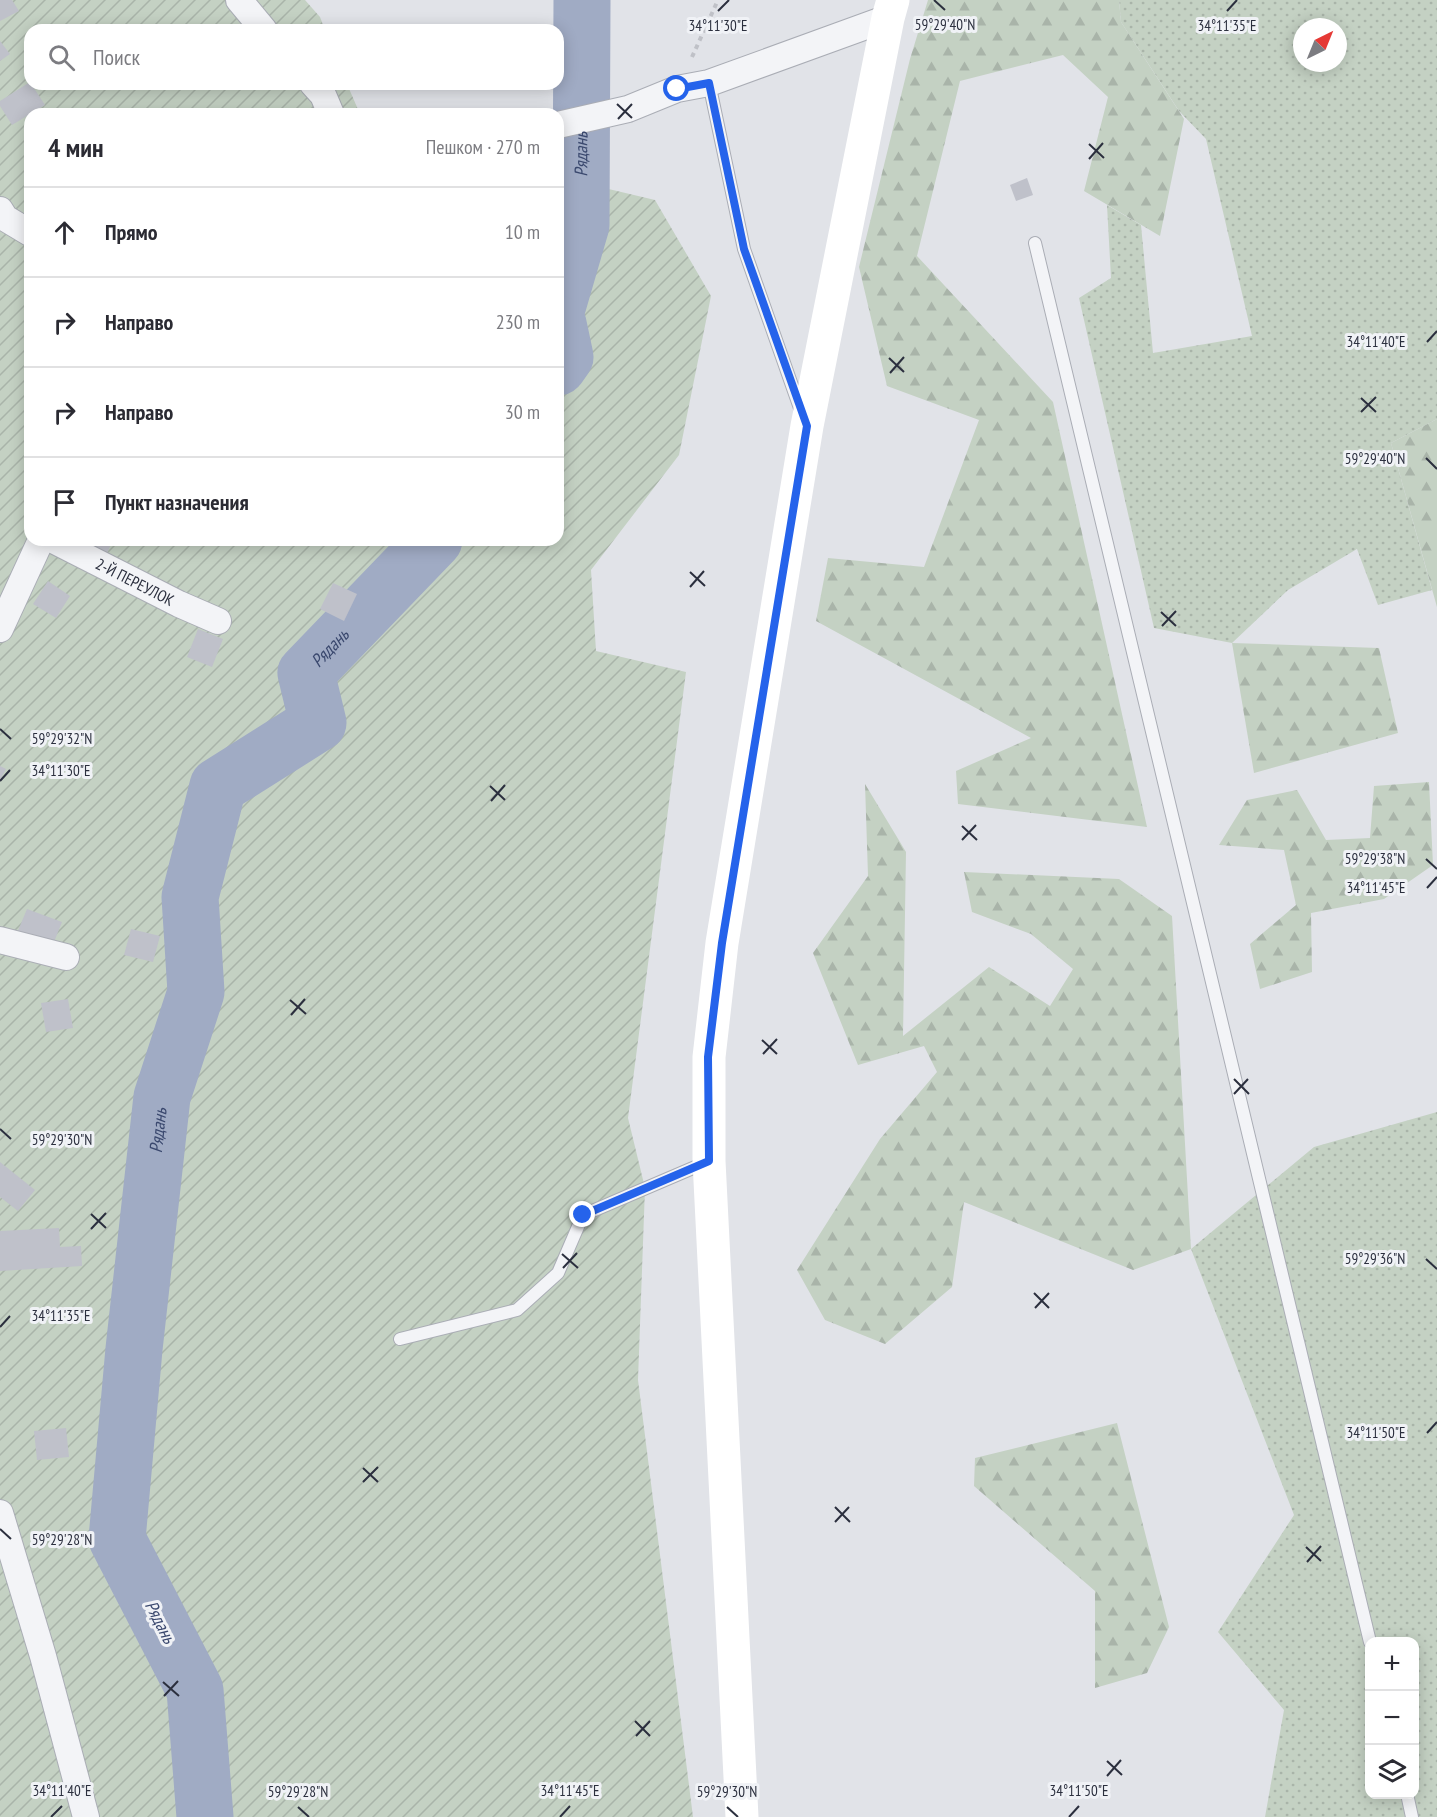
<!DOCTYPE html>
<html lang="ru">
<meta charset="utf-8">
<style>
:root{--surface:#fff;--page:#f7f7f7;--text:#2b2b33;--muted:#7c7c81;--line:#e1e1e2}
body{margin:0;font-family:"PT Sans Narrow",sans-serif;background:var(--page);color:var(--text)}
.controls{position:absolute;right:18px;bottom:18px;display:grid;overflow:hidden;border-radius:12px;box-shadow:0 3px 15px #0003}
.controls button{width:54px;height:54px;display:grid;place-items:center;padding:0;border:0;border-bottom:2px solid var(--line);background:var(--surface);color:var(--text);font:30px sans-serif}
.compass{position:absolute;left:1293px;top:18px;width:54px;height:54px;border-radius:50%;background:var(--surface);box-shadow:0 3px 15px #0003;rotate:43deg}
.stop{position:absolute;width:18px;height:18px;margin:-14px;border:4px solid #2563eb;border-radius:50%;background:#fff}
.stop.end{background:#2563eb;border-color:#fff;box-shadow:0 2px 6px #0008}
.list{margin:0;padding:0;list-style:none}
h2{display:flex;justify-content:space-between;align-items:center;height:78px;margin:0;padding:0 24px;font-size:26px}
h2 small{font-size:20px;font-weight:400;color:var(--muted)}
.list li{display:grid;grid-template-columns:39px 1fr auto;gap:18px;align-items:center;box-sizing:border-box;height:90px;padding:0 24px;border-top:2px solid var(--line)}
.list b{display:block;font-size:22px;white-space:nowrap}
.list em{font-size:20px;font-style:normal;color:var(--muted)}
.icon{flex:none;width:33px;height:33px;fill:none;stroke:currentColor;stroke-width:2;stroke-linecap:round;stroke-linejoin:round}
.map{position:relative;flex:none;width:1437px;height:1817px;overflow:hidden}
.search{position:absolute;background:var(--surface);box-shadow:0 3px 15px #0003;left:24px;top:24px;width:540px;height:66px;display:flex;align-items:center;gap:15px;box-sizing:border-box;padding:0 21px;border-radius:18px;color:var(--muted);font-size:22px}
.panel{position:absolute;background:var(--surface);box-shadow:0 3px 15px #0003;left:24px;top:108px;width:540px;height:438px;border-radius:18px}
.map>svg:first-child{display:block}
.grass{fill:url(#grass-dots);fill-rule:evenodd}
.forest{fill:url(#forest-firs)}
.garden{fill:url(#garden-furrows)}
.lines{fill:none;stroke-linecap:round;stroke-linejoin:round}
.river{stroke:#a0abc4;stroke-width:57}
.building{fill:#bfc1ca}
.lane-casing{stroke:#aaadb5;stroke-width:14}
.street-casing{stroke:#aaadb5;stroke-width:28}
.path{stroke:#bfc1c7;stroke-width:4;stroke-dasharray:4.5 4.5;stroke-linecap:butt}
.lane{stroke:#f3f4f7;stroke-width:12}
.street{stroke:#f3f4f7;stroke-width:26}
.secondary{stroke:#fff;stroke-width:33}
.route{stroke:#2563eb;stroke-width:8}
.ticks{fill:none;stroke:#2b2f3e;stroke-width:2}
.labels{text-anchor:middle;stroke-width:6;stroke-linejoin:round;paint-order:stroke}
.street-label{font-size:16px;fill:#2b2f3e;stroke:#f0f2f6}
.water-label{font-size:18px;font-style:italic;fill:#3a486e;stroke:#f0f2f6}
.ticks-label{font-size:15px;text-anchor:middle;fill:#2b2f3e;stroke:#f0f2f6;stroke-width:6;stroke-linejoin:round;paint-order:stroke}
</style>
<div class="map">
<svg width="1437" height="1817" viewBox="0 0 1437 1817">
<defs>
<pattern id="grass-dots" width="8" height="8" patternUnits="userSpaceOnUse" patternTransform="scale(1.5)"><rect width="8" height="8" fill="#c4d1c3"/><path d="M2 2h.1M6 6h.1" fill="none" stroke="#a9b4a9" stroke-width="1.8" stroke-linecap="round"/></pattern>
<pattern id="forest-firs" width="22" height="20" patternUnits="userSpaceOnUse" patternTransform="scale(1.5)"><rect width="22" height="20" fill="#c4d1c3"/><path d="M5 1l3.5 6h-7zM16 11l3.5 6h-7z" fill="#a9b4a9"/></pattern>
<pattern id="garden-furrows" width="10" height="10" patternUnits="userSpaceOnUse" patternTransform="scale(1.5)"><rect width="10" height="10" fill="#c4d1c3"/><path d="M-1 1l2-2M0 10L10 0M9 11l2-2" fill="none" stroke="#a9b4a9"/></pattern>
</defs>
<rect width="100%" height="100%" fill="#e1e3e8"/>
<!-- grass -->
<g class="grass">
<path d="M1119,0H1437V419L1391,443L1432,590L1378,605L1357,549L1288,590L1232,643L1154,628L1079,298L1111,278L1107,205L1141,225L1153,353L1252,336L1206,139L1179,111L1121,22ZM1302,27H1338V63H1302Z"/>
<path d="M1437,1112V1817H1265L1284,1710L1218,1632L1294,1515L1191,1249L1314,1147ZM1370,1642H1414V1794H1370Z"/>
</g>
<!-- forest -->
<g class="forest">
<path d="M928,0H1119L1121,22L1184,119L1160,236L1084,191L1108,97L1063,55L960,81L917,256L1053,402L1147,827L958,804L956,771L1031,738L816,621L828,558L924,567L979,420L887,386L859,267L910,59Z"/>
<path d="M1437,419V607L1391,443Z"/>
<path d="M1232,643L1379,648L1398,733L1254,773Z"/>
<path d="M1429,782L1433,865L1384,899L1311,913L1312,972L1260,989L1250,944L1296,905L1284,850L1219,845L1247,800L1297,790L1326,840L1370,838L1374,786Z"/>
<path d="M865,784L906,852L903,1036L989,967L1050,1006L1073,969L1031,934L972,912L964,872L1119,879L1172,916L1191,1249L1133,1270L964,1202L952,1287L885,1344L825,1320L797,1270L880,1139L937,1072L924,1046L858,1065L813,953L868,876Z"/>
<path d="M1117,1423L1169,1627L1147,1673L1095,1688V1591L974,1486L975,1458Z"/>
</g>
<!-- garden -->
<path class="garden" d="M0,0H305L320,17L325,30H30V84H347L360,114H30V540H558V177L655,200L711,296L679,455L591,570L596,651L686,672L628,1118L645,1188L638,1380L693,1817H0Z"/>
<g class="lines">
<!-- river -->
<g class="river">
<path id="s1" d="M558,304L581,225L582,0"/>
<path d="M558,324L565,357L558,367"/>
<path id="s2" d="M205,1817L195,1690L117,1539L134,1349L162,1097L196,992L190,897L218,786L318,723L306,673L434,540"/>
</g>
</g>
<!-- building -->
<g class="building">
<path d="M0,0H12L19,11L0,21Z"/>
<path d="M0,41L10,54L0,61Z"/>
<path d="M30,82L45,105L12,125L0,106V101Z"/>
<path d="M1027,178L1033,195L1016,201L1010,185Z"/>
<path d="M79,540H113L107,553Z"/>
<path d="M48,581L70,596L56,618L33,604Z"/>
<path d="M333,583L357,594L344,621L320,609Z"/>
<path d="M198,629L223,639L212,667L187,657Z"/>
<path d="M0,766L6,769L0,780Z"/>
<path d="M27,909L62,922L52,947L17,933Z"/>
<path d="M131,929L160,936L153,962L124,955Z"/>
<path d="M68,999L73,1028L46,1032L41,1003Z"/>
<path d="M0,1162L35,1190L18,1211L0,1197Z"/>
<path d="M59,1228L60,1247L81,1246L82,1266L0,1271V1231Z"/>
<path d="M66,1428L69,1457L37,1460L34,1431Z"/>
</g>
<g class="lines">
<!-- lane casing -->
<g class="lane-casing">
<g id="lane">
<path d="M709,83L744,249L801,411"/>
<path d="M1035,243L1370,1642"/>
<path d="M400,1339L517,1310L558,1273L583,1215L707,1162"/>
<path d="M1407,1794L1412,1817"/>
</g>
</g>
<!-- street casing -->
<g class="street-casing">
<g id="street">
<path d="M239,0L264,30"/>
<path d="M313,84L323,95L331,114"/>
<path d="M558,125L628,109L677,89L709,83L888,18"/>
<path d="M0,210L5,218L30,233"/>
<path id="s3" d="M53,540L179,604L218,621"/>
<path d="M0,629L41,540"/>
<path d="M0,940L66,957"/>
<path d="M0,1513L43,1656L86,1817"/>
</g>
</g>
<!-- path -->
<path class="path" d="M692,57L718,0"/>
<!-- lane -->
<use href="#lane" class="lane"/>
<!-- street -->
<use href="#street" class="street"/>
<!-- secondary -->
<path class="secondary" d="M742,1817L709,1161V1057L722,943L807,426L888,18L893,0"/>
</g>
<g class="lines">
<!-- route -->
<path class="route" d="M583,1215L709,1161L708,1057L722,943L807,426L744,249L709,83L677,89"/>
</g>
<!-- ticks -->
<path class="ticks" d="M934,0L945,10M718,11L729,0M1227,11L1237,0M617,104L632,118M618,119L632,104M1089,144L1104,158M1089,159L1103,143M1427,342L1437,331M889,358L904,372M890,373L904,357M1361,398L1376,412M1361,412L1376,397M1426,458L1437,469M690,572L705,586M690,587L704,571M1161,612L1176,626M1162,626L1176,611M0,729L11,739M0,781L10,770M490,786L505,800M491,801L505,785M962,826L977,840M962,840L976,825M1426,859L1437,869M1427,888L1437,877M290,1000L306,1014M291,1015L305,999M762,1040L777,1054M763,1054L777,1039M1234,1079L1249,1094M1234,1094L1248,1079M0,1129L11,1139M91,1214L106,1228M91,1229L106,1213M562,1254L578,1268M1426,1259L1437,1269M563,1268L577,1253M1034,1293L1049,1308M1035,1308L1049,1293M0,1327L10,1316M1427,1433L1437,1422M363,1468L378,1482M363,1482L378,1467M835,1507L850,1522M835,1522L849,1507M0,1529L11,1539M1306,1547L1321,1561M1307,1562L1321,1546M163,1682L179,1696M164,1696L178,1681M635,1721L650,1736M636,1736L650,1721M1107,1761L1122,1775M1107,1776L1121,1760M298,1807L309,1817M727,1807L738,1817M51,1817L62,1806M560,1817L570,1806M1069,1817L1079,1806"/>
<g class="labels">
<!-- street labels -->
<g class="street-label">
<text dy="6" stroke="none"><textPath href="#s3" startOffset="92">2-Й ПЕРЕУЛОК</textPath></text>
</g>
<!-- water labels -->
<g class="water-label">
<text dy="6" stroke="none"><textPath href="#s1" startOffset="153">Рядань</textPath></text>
<text dy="6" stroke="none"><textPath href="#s2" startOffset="1266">Рядань</textPath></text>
<text dy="6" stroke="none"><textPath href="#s2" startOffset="708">Рядань</textPath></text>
<text transform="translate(160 1622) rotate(63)" y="6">Рядань</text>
</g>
</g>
<g class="ticks-label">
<text x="945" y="30">59°29'40"N</text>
<text x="1227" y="31">34°11'35"E</text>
<text x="718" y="31">34°11'30"E</text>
<text x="1376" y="347">34°11'40"E</text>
<text x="1375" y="464">59°29'40"N</text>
<text x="62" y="744">59°29'32"N</text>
<text x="61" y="776">34°11'30"E</text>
<text x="1375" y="864">59°29'38"N</text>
<text x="1376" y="893">34°11'45"E</text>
<text x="62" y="1145">59°29'30"N</text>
<text x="1375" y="1264">59°29'36"N</text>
<text x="61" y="1321">34°11'35"E</text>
<text x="1376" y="1438">34°11'50"E</text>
<text x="62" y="1545">59°29'28"N</text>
<text x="62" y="1796">34°11'40"E</text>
<text x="570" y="1796">34°11'45"E</text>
<text x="1079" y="1796">34°11'50"E</text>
<text x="298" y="1797">59°29'28"N</text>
<text x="727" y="1797">59°29'30"N</text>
</g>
</svg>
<div class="controls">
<button>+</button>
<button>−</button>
<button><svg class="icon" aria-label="layers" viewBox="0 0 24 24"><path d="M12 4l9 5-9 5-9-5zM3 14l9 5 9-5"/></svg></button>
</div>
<svg class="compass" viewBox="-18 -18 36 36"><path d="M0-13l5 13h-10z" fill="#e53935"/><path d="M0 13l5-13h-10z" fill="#7c7c81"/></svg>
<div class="stop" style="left:677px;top:89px"></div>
<div class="stop end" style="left:583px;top:1215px"></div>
<div class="search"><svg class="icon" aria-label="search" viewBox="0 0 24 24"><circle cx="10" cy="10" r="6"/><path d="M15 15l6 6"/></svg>Поиск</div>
<section class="panel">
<h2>4 мин<small>Пешком · 270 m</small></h2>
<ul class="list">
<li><svg class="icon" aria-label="ahead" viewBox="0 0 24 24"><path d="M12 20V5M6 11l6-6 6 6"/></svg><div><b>Прямо</b></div><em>10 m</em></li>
<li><svg class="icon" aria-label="right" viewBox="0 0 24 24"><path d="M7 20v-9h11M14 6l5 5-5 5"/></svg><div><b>Направо</b></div><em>230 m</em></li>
<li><svg class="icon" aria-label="right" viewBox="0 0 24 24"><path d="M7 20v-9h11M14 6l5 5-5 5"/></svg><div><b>Направо</b></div><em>30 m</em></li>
<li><svg class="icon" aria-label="arrive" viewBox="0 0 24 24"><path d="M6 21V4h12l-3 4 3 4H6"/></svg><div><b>Пункт назначения</b></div></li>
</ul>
</section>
</div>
